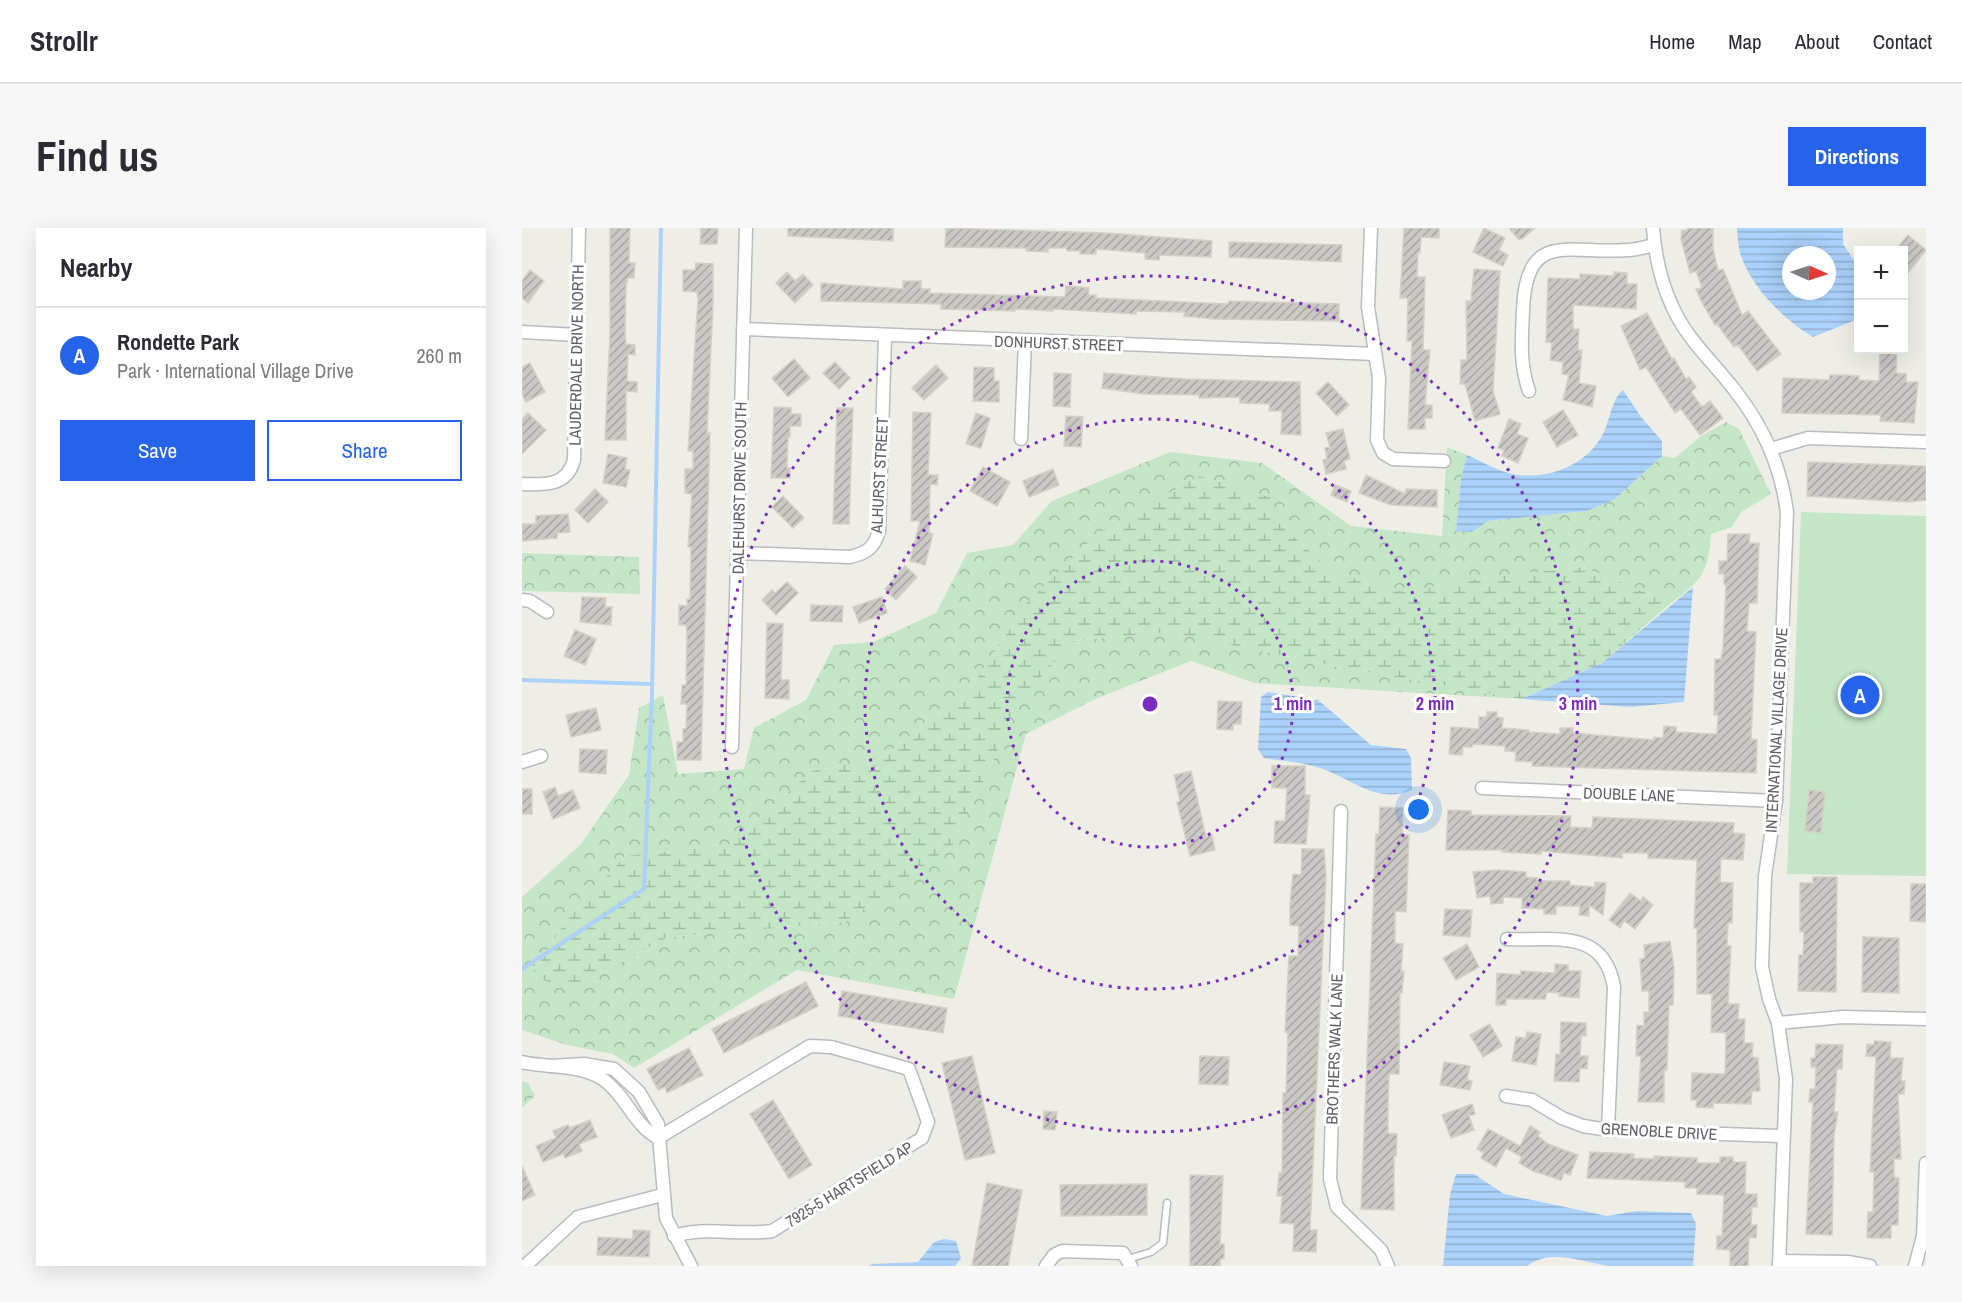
<!DOCTYPE html>
<meta charset="utf-8">
<style>
:root{--surface:#fff;--page:#f7f7f7;--text:#2b2b33;--muted:#7c7c81;--line:#e1e1e2;--accent:#2563eb}
body{margin:0;font-family:"Archivo Narrow",sans-serif;background:var(--page);color:var(--text)}
.controls{position:absolute;right:18px;top:18px;display:grid;overflow:hidden;border-radius:0px;box-shadow:0 6px 24px #0002}
.controls button{width:54px;height:54px;display:grid;place-items:center;padding:0;border:0;border-bottom:2px solid var(--line);background:var(--surface);color:var(--text);font:30px sans-serif}
.compass{position:absolute;left:1260px;top:18px;width:54px;height:54px;border-radius:50%;background:var(--surface);box-shadow:0 6px 24px #0002;rotate:93deg}
.you{position:absolute;left:897px;top:582px;width:21px;height:21px;margin:-15px;border:4px solid #fff;border-radius:50%;background:#1a73e8;box-shadow:0 0 0 9px #1a73e833}
.badge{display:grid;place-items:center;width:39px;height:39px;border-radius:50%;background:var(--accent);color:#fff;font-size:20px;font-weight:700}
.pin{position:absolute;translate:-50% -50%;border:3px solid #fff;box-shadow:0 2px 6px #0006}
.list{margin:0;padding:0;list-style:none}
h2{display:flex;justify-content:space-between;align-items:center;height:78px;margin:0;padding:0 24px;font-size:26px}
h2 small{font-size:20px;font-weight:400;color:var(--muted)}
.list li{display:grid;grid-template-columns:39px 1fr auto;gap:18px;align-items:center;box-sizing:border-box;height:96px;padding:0 24px;border-top:2px solid var(--line)}
.list b{display:block;font-size:22px;white-space:nowrap}
.list p{margin:0;font-size:20px;white-space:nowrap;color:var(--muted)}
.list em{font-size:20px;font-style:normal;color:var(--muted)}
.actions{display:flex;gap:12px;padding:18px 24px}
.actions a{flex:1;padding:14px 0;border:2px solid var(--accent);border-radius:0px;text-align:center;font-size:21px;color:var(--accent)}
.actions .main{background:var(--accent);color:#fff}
.map{position:relative;flex:none;width:1404px;height:1038px;overflow:hidden;border-radius:0px}
header{display:flex;align-items:center;gap:36px;box-sizing:border-box;height:84px;padding:0 30px;background:var(--surface);border-bottom:2px solid var(--line)}
header strong{font-size:28px}
nav{display:flex;gap:33px;margin-inline-start:auto;font-size:21px}
.intro{display:flex;align-items:center;justify-content:space-between;box-sizing:border-box;height:144px;padding:0 36px}
h1{margin:0;font-size:42px}
.button{padding:15px 27px;border-radius:0px;background:var(--accent);color:#fff;font-size:21px;font-weight:700}
main{display:flex;gap:36px;padding:0 36px}
aside{flex:1;background:var(--surface);border-radius:0px;box-shadow:0 6px 24px #0002}
.map>svg:first-child{display:block}
.forest{fill:url(#forest-crowns)}
.wetland{fill:url(#wetland-marsh)}
.green{fill:#c4e5c6}
.water{fill:url(#water-rules);fill-rule:evenodd}
.lines{fill:none;stroke-linecap:round;stroke-linejoin:round}
.stream{stroke:#abd2fa;stroke-width:4}
.building{fill:url(#building-hatch);stroke:#d4d0c5;stroke-width:1.5}
.service-casing{stroke:#b8bbbf;stroke-width:9}
.minor-casing{stroke:#b8bbbf;stroke-width:15}
.service{stroke:#fff;stroke-width:6}
.minor{stroke:#fff;stroke-width:12}
.ring{fill:none;stroke:#7b2cbf;stroke-width:3;stroke-dasharray:3 6}
.labels{text-anchor:middle;stroke-width:6;stroke-linejoin:round;paint-order:stroke}
.street-label{font-size:16px;fill:#5e6166;stroke:#fff}
.centre{fill:#7b2cbf;stroke:#fff;stroke-width:3}
.ring-label{font-size:18px;text-anchor:middle;font-weight:bold;fill:#7b2cbf;stroke:#fff;stroke-width:6;stroke-linejoin:round;paint-order:stroke}
</style>
<header>
<strong>Strollr</strong>
<nav><a>Home</a><a>Map</a><a>About</a><a>Contact</a></nav>
</header>
<div class="intro"><h1>Find us</h1><a class="button">Directions</a></div>
<main>
<aside>
<h2>Nearby<small></small></h2>
<ul class="list">
<li><span class="badge">A</span><div><b>Rondette Park</b><p>Park · International Village Drive</p></div><em>260 m</em></li>
</ul>
<div class="actions"><a class="main">Save</a><a>Share</a></div>
</aside>
<div class="map">
<svg width="1404" height="1038" viewBox="0 0 1404 1038">
<defs>
<pattern id="forest-crowns" width="20" height="18" patternUnits="userSpaceOnUse" patternTransform="scale(1.5)"><rect width="20" height="18" fill="#c4e5c6"/><path d="M2 6a3 3 0 1 1 6 0M12 15a3 3 0 1 1 6 0" fill="none" stroke="#a2bda5"/></pattern>
<pattern id="wetland-marsh" width="20" height="14" patternUnits="userSpaceOnUse" patternTransform="scale(1.5)"><rect width="20" height="14" fill="#c4e5c6"/><path d="M1 5h8M5 5V1M11 12h8M15 12V8" fill="none" stroke="#a2bda5"/></pattern>
<pattern id="water-rules" width="6" height="5" patternUnits="userSpaceOnUse" patternTransform="scale(1.5)"><rect width="6" height="5" fill="#abd2fa"/><path d="M0 2.5h6" fill="none" stroke="#8eaece"/></pattern>
<pattern id="building-hatch" width="6" height="6" patternUnits="userSpaceOnUse" patternTransform="scale(1.5)"><rect width="6" height="6" fill="#cbc8c3"/><path d="M-1 1l2-2M0 6l6-6M5 7l2-2" fill="none" stroke="#a8a6a2"/></pattern>
</defs>
<rect width="100%" height="100%" fill="#efeee6"/>
<!-- forest -->
<g class="forest">
<path d="M1204,194L1217,201L1249,266L1219,284L1210,299L1189,306C1186,344 1181,352 1149,375L1061,339L966,349L883,364L809,343L750,288L504,376L446,464L359,530L290,543L208,616L103,628L45,692L9,747L49,761L146,709L323,694L431,617L498,475L550,413L646,404L823,440L1000,471L733,455L669,433L573,471L504,506L432,771L275,742L112,840L91,826L45,817L0,802V669L59,616L107,547L117,480L141,467L156,546L222,541L232,500L284,472L312,417L351,414L414,385L445,325L491,317L530,273L648,224L740,235L829,298L920,308L925,219L945,227L939,251L934,303L950,304L966,293L1065,283L1093,271L1140,228L1153,230L1179,208Z"/>
<path d="M0,325L117,329L118,366L0,363Z"/>
<path d="M0,853L6,855L13,868L0,880Z"/>
</g>
<!-- wetland -->
<path class="wetland" d="M677,248L750,270V288L809,343L883,364L966,349L1061,339L1149,375L1080,435L1000,471L823,440L646,404L550,413L498,475L431,617L323,694L146,709L49,761L8,748L45,692L103,628L208,616L290,543L359,530L446,464L504,376L575,306Z"/>
<!-- green -->
<path class="green" d="M1279,284L1404,288V648L1265,646Z"/>
<!-- water -->
<g class="water">
<path d="M1215,0H1321V16L1336,38V91L1291,109C1261,91 1231,61 1219,28C1216,20 1216,9 1215,0ZM1269,27H1305V63H1269Z"/>
<path d="M1101,162L1119,189L1140,213V228L1093,271L1065,283L966,293L950,304L934,303L939,251L945,227C957,232 970,240 983,244C1018,255 1062,240 1080,208C1088,194 1089,172 1101,162Z"/>
<path d="M1171,359L1162,474L1108,479L1000,471L1080,435Z"/>
<path d="M746,464L796,472L849,517L884,521L889,530L890,562C855,577 829,550 798,540C780,534 760,533 742,530L736,521L739,469Z"/>
<path d="M934,946H952L982,966L1085,988L1114,983L1169,985L1174,996L1171,1038C1144,1038 1113,1038 1086,1038C1060,1034 1029,1020 1005,1038H921L928,966Z"/>
<path d="M422,1011L434,1013L439,1030L433,1038H347L350,1036L396,1034L412,1014Z"/>
</g>
<g class="lines">
<!-- stream -->
<g class="stream">
<path d="M0,452L130,456"/>
<path d="M0,741L122,661L130,466L139,0"/>
</g>
</g>
<!-- building -->
<g class="building">
<path d="M88,0H108L107,35H113L112,50H106L104,57L103,104L104,116L113,117V127L106,126L105,153L115,154V164L104,163V212H83L88,104Z"/>
<path d="M179,0H196L195,16H178Z"/>
<path d="M266,0H371V13L266,8Z"/>
<path d="M424,0L585,5L690,13L689,29L638,27L637,32L623,31V25L574,21V26H558V23H545V20H526V24L504,23V20L423,19Z"/>
<path d="M882,0H917V10L899,9L898,25H896L895,49H903L901,122H908L903,177H910V190H903V201H886L890,113H885L886,70H878Z"/>
<path d="M962,0L983,10L977,22L986,27L981,38L951,24Z"/>
<path d="M987,0H1013L1000,11H996Z"/>
<path d="M1165,0H1191V20L1196,43L1201,41L1220,87L1226,83L1259,126L1235,143L1216,117L1212,119L1195,96L1193,97L1178,71L1174,61L1180,60L1174,43L1168,45L1159,11L1160,2L1165,3Z"/>
<path d="M1386,7L1404,22L1382,50V22H1373Z"/>
<path d="M707,14L820,17L819,34L707,29Z"/>
<path d="M174,35L191,36V76L185,205H188L179,532H155V514H161V501H164L165,476H159L160,457H164L165,405L164,397H157V377L165,378V371H168L169,319H166L170,266L163,265V241H171V223H166L176,71L175,64L161,63V42H173Z"/>
<path d="M952,41L978,43L971,163L978,186L953,193L943,156H938L939,132H945L944,73H949Z"/>
<path d="M8,42L22,53L6,75L0,70V53Z"/>
<path d="M265,44L273,53L281,46L291,57L273,75L254,55Z"/>
<path d="M1092,44L1105,45V56H1115L1114,81L1051,77V101H1057L1056,122H1060L1057,155L1074,158L1070,179L1041,172L1047,147L1040,146L1041,134L1028,132L1030,115L1024,114L1026,50L1058,51V46L1092,48Z"/>
<path d="M381,53H399V61H408V65L543,69L544,58L567,60L566,67H574V70L706,76L707,73L817,76V93L692,91L662,88L663,84L614,83V86L531,81V83L493,81V83L419,81V76L299,73V55L381,61Z"/>
<path d="M1125,85L1150,131L1152,130L1164,151L1167,149L1174,159L1169,164L1180,179L1188,173L1201,190L1178,207L1159,181L1153,185L1124,139L1118,142L1110,123L1099,98Z"/>
<path d="M1358,122H1375L1374,145L1384,146V154H1396L1392,195L1358,193L1359,187L1260,185L1261,150L1307,152L1308,147H1324L1337,148V152L1357,153Z"/>
<path d="M272,131L288,150L266,169L250,150Z"/>
<path d="M313,134L328,150L317,161L301,145Z"/>
<path d="M8,135L23,164L4,174L0,166V139Z"/>
<path d="M414,137L426,150L402,172L390,160Z"/>
<path d="M452,139L472,140V153H477V174L451,173Z"/>
<path d="M532,145L549,146L548,179L531,178Z"/>
<path d="M582,145L664,151L778,154L779,207L759,206L760,183H747L748,176L718,175V169L677,170V167L621,166L580,160Z"/>
<path d="M806,154L827,177L815,188L794,165Z"/>
<path d="M252,179L269,180V186H279V198H268V209H266L265,240H268V250H249Z"/>
<path d="M315,180H331L327,296H311Z"/>
<path d="M1041,182L1056,207L1035,219L1021,194Z"/>
<path d="M391,184L409,185L406,247H416L415,257L408,256L407,305L411,306L403,337L388,333L398,293H389Z"/>
<path d="M6,185L24,202L0,226V191Z"/>
<path d="M454,185L468,190L459,220L444,216Z"/>
<path d="M544,188L561,189L559,219L542,218Z"/>
<path d="M987,191L999,196L995,206L1006,210L996,235L980,228L982,222L976,220Z"/>
<path d="M821,201L828,231L822,233L824,241L804,246L801,232L805,231L803,220L808,219L804,205Z"/>
<path d="M86,226L105,230L103,241L108,242L104,259L81,255Z"/>
<path d="M1286,234L1404,238V272L1387,274L1285,268Z"/>
<path d="M461,239L488,254L475,278L448,263Z"/>
<path d="M531,241L537,257L507,269L501,253Z"/>
<path d="M844,247L883,266L884,261L915,262V279L869,277L837,265Z"/>
<path d="M813,257L829,263L825,274L809,267Z"/>
<path d="M73,261L86,274L66,295L53,282Z"/>
<path d="M261,268L282,290L271,300L250,279Z"/>
<path d="M46,286L48,304L35,305V310L0,313V296H14V288Z"/>
<path d="M1206,306H1228L1227,315H1237L1235,375H1227L1225,403L1234,404L1229,511L1235,512L1234,545L1010,538L1011,534L993,533L994,524L983,523V518L951,516L950,519H941L940,527L927,526L929,499L957,501V489H965V484H975V489L981,490L980,500L1007,502V504L1038,506V500H1051V505L1132,512V509L1141,510L1142,498L1154,499V504L1195,506L1196,487H1192L1193,431H1199L1201,420L1204,356H1202V346H1197V333H1205Z"/>
<path d="M383,338L395,349L374,372L363,361Z"/>
<path d="M265,354L276,365L254,387L240,372L250,362L253,365Z"/>
<path d="M60,369L84,370L83,379H90L89,397L58,394Z"/>
<path d="M360,369L365,385L337,395L331,379Z"/>
<path d="M289,377L321,378L320,394L288,393Z"/>
<path d="M245,395L261,396L259,452H267V471L243,470Z"/>
<path d="M53,402L74,411L63,437L42,428Z"/>
<path d="M696,473L720,474L719,496H711V502L695,501Z"/>
<path d="M74,480L79,502L49,509L44,487Z"/>
<path d="M58,521L85,522L84,546L57,544Z"/>
<path d="M750,538H783V567H788L784,616L752,615L753,593H763L765,560H750Z"/>
<path d="M669,543L684,609L690,607L693,622L668,628L655,574L658,573L652,547Z"/>
<path d="M33,559L36,568L51,562L58,580L31,591L21,564Z"/>
<rect x="0" y="561" width="10" height="25"/>
<path d="M1287,562L1303,564L1299,605L1283,603Z"/>
<path d="M858,579L881,580L880,607H887L884,684L873,683V715L881,716L879,743H882L880,765H878L877,846H867L866,878V905L875,906L874,928H872V982L839,981L854,606H857Z"/>
<path d="M926,582L949,583V587L1049,588L1048,599L1070,600L1071,589L1212,595L1211,605L1223,606L1221,632L1199,631L1198,654L1211,655L1210,695H1206L1205,718H1209L1206,776H1217L1216,791H1223L1222,815H1231L1230,829L1236,830L1238,863H1230L1229,876L1191,875V880L1174,879L1175,872H1169L1170,845L1203,846L1204,805L1189,804L1190,766H1175V700H1172L1175,632L1126,630V625H1100V630L1019,623V626L980,624L981,622H924Z"/>
<path d="M780,621H802L804,648L788,1002H795L794,1024L771,1023L772,996L758,995L760,968H755L757,945H760L761,865H764L766,805L763,804L767,728H776L777,698L768,697V675L771,646L779,647Z"/>
<path d="M977,642L1004,644V649L1015,650V653H1048V657L1073,659V654L1084,655L1081,687L1067,677V688L1057,687L1058,678H1034V686H1022V681L1000,680V670L981,669V675L969,676L968,668L955,670L951,644Z"/>
<path d="M1291,649H1315L1314,764L1276,763L1277,727H1281L1282,704H1278V655H1291Z"/>
<path d="M1389,656H1404V694L1388,693Z"/>
<path d="M1108,665L1119,673L1121,669L1131,677L1113,701L1102,693L1098,700L1087,692Z"/>
<path d="M923,681L950,682L948,709L921,707Z"/>
<path d="M1341,709L1377,710V765L1340,764Z"/>
<path d="M1148,713L1152,741L1151,777H1147L1145,842H1142V874H1116L1119,828H1114L1115,797L1122,798V784H1127V763H1120L1118,731L1123,730L1122,717Z"/>
<path d="M945,716L957,739L934,752L921,730Z"/>
<path d="M1033,736L1046,737V743H1059L1057,770L1037,768L1038,765L1025,764L1023,771H984V777H974L975,745L999,747V743L1033,745Z"/>
<path d="M284,754L296,778L202,825L190,801Z"/>
<path d="M320,763L425,780L421,805L316,788Z"/>
<path d="M1039,794L1064,795V808H1059L1058,828H1066L1065,841L1058,840L1057,854L1032,853L1034,826L1038,827Z"/>
<path d="M968,796L980,818L961,829L948,807Z"/>
<path d="M1005,804L1019,806L1014,837L990,833L994,809L1004,810Z"/>
<path d="M1352,813L1369,814L1368,830H1381L1379,853H1383L1382,866H1376L1379,931H1372V949L1377,950L1376,997H1369V1010H1345L1346,984H1351L1352,944H1348L1354,829L1344,828L1345,816L1352,817Z"/>
<path d="M1294,816L1321,817L1320,841H1315L1312,884H1316L1312,908L1310,1007L1284,1006L1291,874H1287L1288,861H1293L1294,839H1289V830H1293Z"/>
<path d="M167,820L181,847L145,865L143,859L136,862L125,841Z"/>
<path d="M450,828L473,925L443,932L420,835Z"/>
<path d="M678,828L707,829L706,857L677,856Z"/>
<path d="M922,834L948,838L945,852L950,853L948,862L918,857Z"/>
<path d="M251,872L290,937L267,951L228,886Z"/>
<path d="M950,876L953,886L947,888L952,902L929,910L920,887Z"/>
<path d="M522,883L535,884L533,902L521,901Z"/>
<path d="M68,892L75,909L57,916L60,923L43,930L41,926L21,934L14,918L34,910L31,903L46,897L48,900Z"/>
<path d="M1008,898L1018,904L1016,908L1026,916L1056,927L1048,947L1042,945L1039,952L1011,943L997,935L1000,929L984,920L974,939L959,930L962,925L955,921L966,901L998,918Z"/>
<path d="M1068,924L1112,926L1111,930L1132,931V928L1175,930V935H1198V929H1211V934H1224L1223,966H1235V979H1230L1229,997H1235L1234,1010L1227,1009L1226,1038H1208V1022L1195,1021V1008H1200L1202,967L1175,966V960H1163V954L1065,950Z"/>
<path d="M0,938L13,967L0,973Z"/>
<path d="M668,947L701,948L698,1016H702V1031H698V1038H668Z"/>
<path d="M465,955L500,962L486,1038H450Z"/>
<path d="M625,956V987L539,988L538,957Z"/>
<path d="M111,1002L128,1003L127,1029L75,1027L76,1009L111,1011Z"/>
</g>
<g class="lines">
<!-- service casing -->
<g class="service-casing">
<path id="service" d="M606,1031L629,1024L641,1015L645,975"/>
</g>
<!-- minor casing -->
<g class="minor-casing">
<g id="minor">
<path d="M849,0L846,79L857,150L855,212L861,225L871,231L922,233"/>
<path d="M1131,0C1133,27 1139,55 1151,80C1165,111 1190,133 1211,160C1240,196 1259,238 1265,284L1254,573L1243,648L1240,739L1247,771L1256,795L1264,851L1257,1038"/>
<path d="M221,101L853,126"/>
<path d="M0,104L55,107"/>
<path d="M1007,163C997,134 1000,112 1001,82C1004,0 1047,27 1105,22C1114,22 1123,19 1132,17"/>
<path d="M499,211L503,114"/>
<path d="M1249,221L1286,210L1404,214"/>
<path d="M0,256C23,257 45,258 52,232L57,0"/>
<path d="M216,325L328,329C345,325 352,320 357,303L363,109"/>
<path d="M0,372L8,373L25,384"/>
<path d="M210,519L224,0"/>
<path d="M0,534L19,528"/>
<path d="M960,560L1254,573"/>
<path d="M819,583L808,951L815,979L859,1022L866,1038"/>
<path d="M985,711C1033,713 1082,700 1092,759L1086,902"/>
<path d="M1256,795L1321,789L1404,791"/>
<path d="M0,834C25,840 60,836 82,852C104,868 112,897 136,910"/>
<path d="M28,838L62,836L92,841L117,864L136,896L144,990L169,1038"/>
<path d="M984,868L1010,872L1040,890L1061,898L1086,902L1261,908"/>
<path d="M136,910L288,818L309,819L387,841L406,894L400,910L250,1003C218,1008 184,998 152,1008"/>
<path d="M1257,1033L1326,1034L1348,1038"/>
<path d="M3,1038L56,989L140,967"/>
<path d="M524,1038L532,1027L540,1023L601,1025L609,1038"/>
<path d="M1393,1038L1401,1008L1404,935"/>
</g>
</g>
<!-- service -->
<use href="#service" class="service"/>
<!-- minor -->
<use href="#minor" class="minor"/>
</g>
<!-- distance rings -->
<g class="ring">
<circle cx="628" cy="476" r="143"/>
<circle cx="628" cy="476" r="285"/>
<circle cx="628" cy="476" r="428"/>
</g>
<g class="labels">
<!-- street labels -->
<g class="street-label">
<text transform="translate(537 115) rotate(2)" y="6">DONHURST STREET</text>
<text transform="translate(54 127) rotate(-89)" y="6">LAUDERDALE DRIVE NORTH</text>
<text transform="translate(357 247) rotate(-87)" y="6">ALHURST STREET</text>
<text transform="translate(217 260) rotate(-89)" y="6">DALEHURST DRIVE SOUTH</text>
<text transform="translate(1254 502) rotate(-87)" y="6">INTERNATIONAL VILLAGE DRIVE</text>
<text transform="translate(1107 566) rotate(2)" y="6">DOUBLE LANE</text>
<text transform="translate(812 821) rotate(-88)" y="6">BROTHERS WALK LANE</text>
<text transform="translate(1137 903) rotate(3)" y="6">GRENOBLE DRIVE</text>
<text transform="translate(327 956) rotate(-32)" y="6">7925-5 HARTSFIELD AP</text>
</g>
</g>
<circle cx="628" cy="476" r="9" class="centre"/>
<g class="ring-label">
<text x="771" y="482">1 min</text>
<text x="913" y="482">2 min</text>
<text x="1056" y="482">3 min</text>
</g>
</svg>
<div class="controls">
<button>+</button>
<button>−</button>
</div>
<svg class="compass" viewBox="-18 -18 36 36"><path d="M0-13l5 13h-10z" fill="#e53935"/><path d="M0 13l5-13h-10z" fill="#7c7c81"/></svg>
<div class="you"></div>
<div class="pin badge" style="left:1338px;top:467px">A</div>
</div>
</main>
